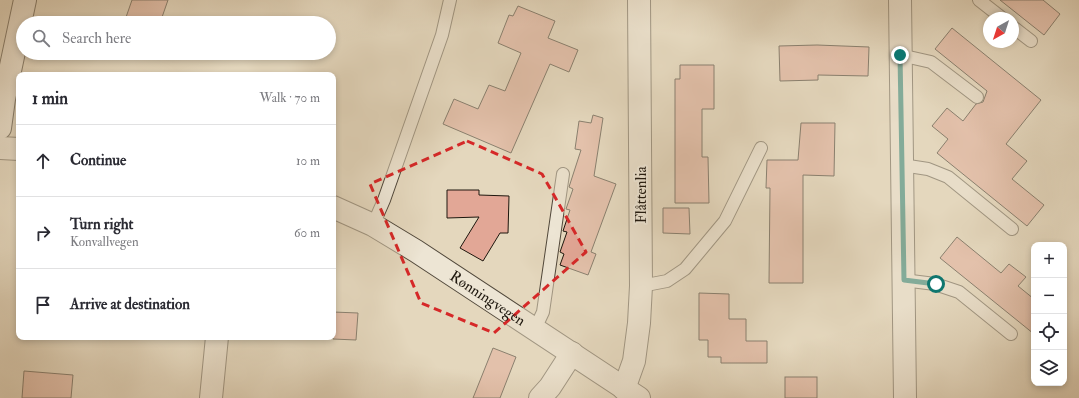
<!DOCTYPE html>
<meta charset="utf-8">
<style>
:root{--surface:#fff;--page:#f2f2f3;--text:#2b2b33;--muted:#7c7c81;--line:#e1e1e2}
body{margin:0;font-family:"IM FELL Double Pica",serif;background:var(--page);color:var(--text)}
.controls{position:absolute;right:12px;bottom:12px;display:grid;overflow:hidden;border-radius:8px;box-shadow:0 2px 6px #0003}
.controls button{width:36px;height:36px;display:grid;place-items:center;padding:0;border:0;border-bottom:1px solid var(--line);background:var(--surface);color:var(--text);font:20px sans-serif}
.compass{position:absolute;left:983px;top:12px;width:36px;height:36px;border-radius:50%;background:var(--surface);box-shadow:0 2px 6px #0003;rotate:219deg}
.stop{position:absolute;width:12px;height:12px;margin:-9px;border:3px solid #0f766e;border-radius:50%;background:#fff}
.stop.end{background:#0f766e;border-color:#fff;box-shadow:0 1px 4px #0008}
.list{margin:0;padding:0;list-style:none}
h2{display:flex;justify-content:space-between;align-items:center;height:52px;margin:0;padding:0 16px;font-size:17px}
h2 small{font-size:13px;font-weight:400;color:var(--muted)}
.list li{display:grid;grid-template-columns:26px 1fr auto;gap:12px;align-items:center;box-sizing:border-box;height:72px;padding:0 16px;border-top:1px solid var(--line)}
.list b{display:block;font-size:15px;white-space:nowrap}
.list p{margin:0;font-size:13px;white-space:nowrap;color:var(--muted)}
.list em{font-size:13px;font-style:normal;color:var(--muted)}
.icon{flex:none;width:22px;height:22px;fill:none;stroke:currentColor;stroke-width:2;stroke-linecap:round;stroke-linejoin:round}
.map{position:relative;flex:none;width:1079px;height:398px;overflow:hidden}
.search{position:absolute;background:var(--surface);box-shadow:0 2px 6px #0003;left:16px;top:16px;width:320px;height:44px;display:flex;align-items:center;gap:10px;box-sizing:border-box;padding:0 14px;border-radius:22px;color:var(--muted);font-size:15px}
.panel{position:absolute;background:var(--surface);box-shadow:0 2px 6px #0003;left:16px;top:72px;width:320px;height:268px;border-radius:8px}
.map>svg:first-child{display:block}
.building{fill:#e2a796;stroke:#1e170e}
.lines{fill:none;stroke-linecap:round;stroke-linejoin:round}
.lane-casing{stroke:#50473a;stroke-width:14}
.street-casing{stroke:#50473a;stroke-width:24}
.secondary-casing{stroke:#1e170e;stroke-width:24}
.lane{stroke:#ede5d4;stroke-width:12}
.street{stroke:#ede5d4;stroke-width:22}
.secondary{stroke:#ede5d4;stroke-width:22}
.route{stroke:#0f766e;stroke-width:5}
.marked{fill:none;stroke:#d62828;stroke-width:3;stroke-dasharray:8 5;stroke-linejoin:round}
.labels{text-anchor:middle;stroke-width:4;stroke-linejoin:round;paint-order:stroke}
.street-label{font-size:15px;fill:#1e170e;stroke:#ede5d4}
</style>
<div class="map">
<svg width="1079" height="398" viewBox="0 0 1079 398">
<rect width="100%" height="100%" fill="#e4d7bd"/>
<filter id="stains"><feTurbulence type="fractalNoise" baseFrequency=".005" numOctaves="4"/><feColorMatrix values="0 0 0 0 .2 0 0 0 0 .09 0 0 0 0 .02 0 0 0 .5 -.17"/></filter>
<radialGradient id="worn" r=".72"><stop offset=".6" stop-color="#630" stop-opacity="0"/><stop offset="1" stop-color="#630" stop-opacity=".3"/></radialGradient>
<!-- building -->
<g class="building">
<path d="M132,0H168L160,23H124Z"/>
<path d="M1000,0H1043L1060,14L1044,35Z"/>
<path d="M518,6L555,21L548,38L578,50L569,72L550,64L511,153L443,124L454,99L478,109L489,85L505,91L521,53L498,43L509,15L513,16Z"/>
<path d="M952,28L1041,100L1006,144L1027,161L1012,179L1044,205L1027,226L937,153L948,139L932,126L947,108L963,121L976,104L983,102L987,91L935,49Z"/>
<path d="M817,45L869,47L868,76L818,75V80L780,81L779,46Z"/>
<path d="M680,65H714V109H702V157H708L709,203H675V79H680Z"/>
<path d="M593,115L603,118L594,176L616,184L591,252L596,254L588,275L560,265L564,254L560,252L567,232L563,231L570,210L566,209L573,189L569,187L581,150L575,149L579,121L591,123Z"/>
<path d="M801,123H835L834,176L803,175V283H769L770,188H766L767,160H798Z"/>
<path d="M447,190H479V195L509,196L508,233H500L483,261L460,248L479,217L447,218Z"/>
<path d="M663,208H689L690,234L663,233Z"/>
<path d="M957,237L1001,273L1009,264L1026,277L1018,286L1034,299V334L940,258Z"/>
<path d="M699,293L729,294V319H746V341H767V363H721V357H708V340H699Z"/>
<path d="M333,312L358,313L356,340L333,339Z"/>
<path d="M493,348L516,357L500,398H473Z"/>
<path d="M24,371L73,375L71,398H22Z"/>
<rect x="785" y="377" width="32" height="21"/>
</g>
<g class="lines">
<!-- lane casing -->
<g class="lane-casing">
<g id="lane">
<path d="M979,0L1002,18"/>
<path d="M1013,27L1031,41"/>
<path d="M900,55L931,62L977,97"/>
<path d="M902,165L928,169L948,177L1012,229"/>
<path d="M373,225L384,200L442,35L450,0"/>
<path d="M903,280L935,284L959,292L1011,334"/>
<path d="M641,286L667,281L685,269L725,221L761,148"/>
<path d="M535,329L543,312L563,174"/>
</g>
</g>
<!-- street casing -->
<g class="street-casing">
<g id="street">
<path d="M900,0L905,398"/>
<path d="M0,148L19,149"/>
<path id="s1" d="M333,207L373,225L416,251L639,398"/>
<path d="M624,389L634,361L639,323L641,286L639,0"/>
<path d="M211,398L217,337"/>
<path d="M540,398L550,387L572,353"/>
</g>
</g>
<!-- secondary casing -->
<g class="secondary-casing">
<path id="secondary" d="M0,128L4,99L25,0"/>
</g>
<!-- lane -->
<use href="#lane" class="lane"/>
<!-- street -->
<use href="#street" class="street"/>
<!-- secondary -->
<use href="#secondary" class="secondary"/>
</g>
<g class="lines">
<!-- route -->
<path class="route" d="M900,55L904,280L936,284"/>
</g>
<!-- marked area -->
<path d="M0 0H1079V398H0ZM467,141L542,174L586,252L494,333L421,303L370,184Z" fill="#e4d7bd" fill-opacity=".55" fill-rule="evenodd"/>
<path class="marked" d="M467,141L542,174L586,252L494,333L421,303L370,184Z"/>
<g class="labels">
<!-- street labels -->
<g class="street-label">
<text transform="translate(641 195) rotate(-90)" y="5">Flåttenlia</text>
<text dy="5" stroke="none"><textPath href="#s1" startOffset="180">Rønningvegen</textPath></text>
</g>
</g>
<rect width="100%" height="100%" filter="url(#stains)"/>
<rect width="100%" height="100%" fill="url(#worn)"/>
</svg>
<div class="controls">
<button>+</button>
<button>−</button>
<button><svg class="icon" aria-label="locate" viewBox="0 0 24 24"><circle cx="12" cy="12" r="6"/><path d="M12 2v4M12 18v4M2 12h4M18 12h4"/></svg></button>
<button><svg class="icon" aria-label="layers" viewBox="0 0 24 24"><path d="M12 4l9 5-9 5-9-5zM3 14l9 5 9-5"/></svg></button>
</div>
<svg class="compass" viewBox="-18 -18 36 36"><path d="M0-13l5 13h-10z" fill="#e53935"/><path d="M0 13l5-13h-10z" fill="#7c7c81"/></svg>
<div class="stop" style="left:936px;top:284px"></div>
<div class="stop end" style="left:900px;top:55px"></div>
<div class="search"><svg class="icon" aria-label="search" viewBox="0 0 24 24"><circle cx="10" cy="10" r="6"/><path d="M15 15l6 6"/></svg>Search here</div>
<section class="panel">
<h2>1 min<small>Walk · 70 m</small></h2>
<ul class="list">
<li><svg class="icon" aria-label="ahead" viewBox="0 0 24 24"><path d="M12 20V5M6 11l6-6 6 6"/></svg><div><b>Continue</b></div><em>10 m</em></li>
<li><svg class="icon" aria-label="right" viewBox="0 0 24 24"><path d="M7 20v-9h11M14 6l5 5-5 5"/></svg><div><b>Turn right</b><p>Konvallvegen</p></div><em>60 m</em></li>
<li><svg class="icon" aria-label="arrive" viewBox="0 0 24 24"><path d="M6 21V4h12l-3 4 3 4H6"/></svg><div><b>Arrive at destination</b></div></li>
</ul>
</section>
</div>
